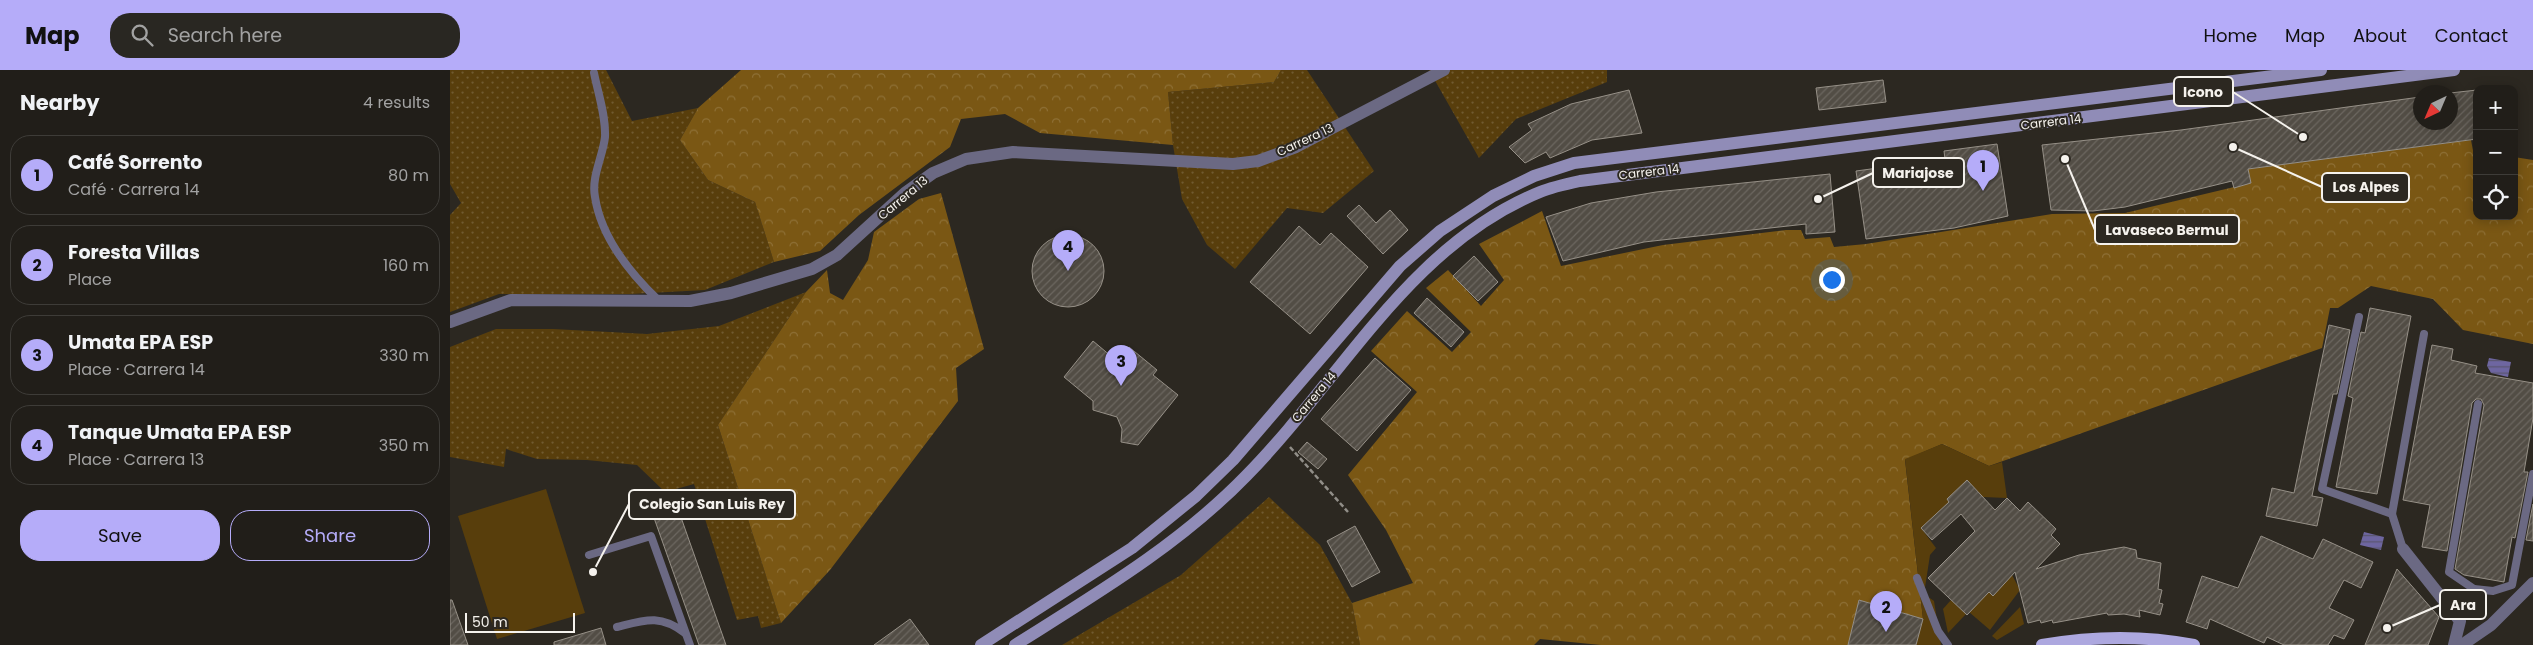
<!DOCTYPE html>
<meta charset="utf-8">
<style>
:root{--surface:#211e19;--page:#292722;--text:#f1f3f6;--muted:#a2a2a2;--line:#3e3c38;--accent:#b5acf9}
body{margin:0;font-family:Poppins,sans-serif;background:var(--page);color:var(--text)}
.controls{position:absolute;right:15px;top:15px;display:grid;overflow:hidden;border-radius:10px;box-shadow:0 2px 12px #0003}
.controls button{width:45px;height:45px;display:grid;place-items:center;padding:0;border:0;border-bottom:1px solid var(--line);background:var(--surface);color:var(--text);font:25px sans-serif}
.compass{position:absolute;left:1963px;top:15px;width:45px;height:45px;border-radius:50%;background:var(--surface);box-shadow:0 2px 12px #0003;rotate:224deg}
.scale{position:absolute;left:15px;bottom:12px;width:110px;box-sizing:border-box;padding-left:5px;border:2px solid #f5f2ed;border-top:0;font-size:14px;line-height:18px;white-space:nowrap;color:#f5f2ed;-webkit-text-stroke:4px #2c2821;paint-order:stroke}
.you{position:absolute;left:1381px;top:209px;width:18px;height:18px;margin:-12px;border:4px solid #fff;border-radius:50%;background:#1a73e8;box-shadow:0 0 0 8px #1a73e833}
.badge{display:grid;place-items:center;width:32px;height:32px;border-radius:50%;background:var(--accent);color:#111;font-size:16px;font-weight:700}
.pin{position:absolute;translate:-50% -41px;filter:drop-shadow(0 1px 2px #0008)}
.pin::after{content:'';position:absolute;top:26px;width:18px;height:15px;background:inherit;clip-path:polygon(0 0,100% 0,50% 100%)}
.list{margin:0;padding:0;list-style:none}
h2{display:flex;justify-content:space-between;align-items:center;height:65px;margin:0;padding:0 20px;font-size:21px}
h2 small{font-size:16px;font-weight:400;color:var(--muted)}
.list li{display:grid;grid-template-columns:32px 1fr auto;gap:15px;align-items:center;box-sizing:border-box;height:80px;margin:0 10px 10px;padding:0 10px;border:1px solid var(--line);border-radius:20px}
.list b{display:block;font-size:19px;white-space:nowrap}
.list p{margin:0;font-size:16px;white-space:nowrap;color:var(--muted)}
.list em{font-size:16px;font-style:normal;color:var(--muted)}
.actions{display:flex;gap:10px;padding:15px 20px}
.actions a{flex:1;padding:11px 0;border:1px solid var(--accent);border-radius:20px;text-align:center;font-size:18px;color:var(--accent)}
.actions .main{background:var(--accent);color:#111}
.icon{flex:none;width:28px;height:28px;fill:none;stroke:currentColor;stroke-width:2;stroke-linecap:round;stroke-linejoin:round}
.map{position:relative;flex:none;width:2083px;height:575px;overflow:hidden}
header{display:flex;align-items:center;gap:30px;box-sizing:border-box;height:70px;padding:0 25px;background:var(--accent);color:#111}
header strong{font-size:24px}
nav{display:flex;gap:28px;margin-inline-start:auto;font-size:18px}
.search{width:350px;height:45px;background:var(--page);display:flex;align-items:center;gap:12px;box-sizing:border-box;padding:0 18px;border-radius:20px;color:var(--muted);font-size:19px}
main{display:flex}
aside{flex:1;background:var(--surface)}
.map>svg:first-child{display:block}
.grass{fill:url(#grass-dots)}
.forest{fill:url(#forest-crowns)}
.garden{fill:#583e0c}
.water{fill:url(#water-rules)}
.building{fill:url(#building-hatch);stroke:#969087}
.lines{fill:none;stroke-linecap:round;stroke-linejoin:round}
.path{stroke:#918e88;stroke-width:2.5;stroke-dasharray:5 2.5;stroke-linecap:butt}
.service{stroke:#6b6983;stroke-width:8}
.minor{stroke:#6b6983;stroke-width:12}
.secondary{stroke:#908cb7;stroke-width:12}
.primary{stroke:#ada8df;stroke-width:12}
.labels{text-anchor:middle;stroke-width:4;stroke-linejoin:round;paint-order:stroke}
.street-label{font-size:12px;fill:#f5f2ed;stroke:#2c2821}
.leader{fill:none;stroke:#f5f2ed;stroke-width:2}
.callout-dot{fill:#f5f2ed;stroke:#2c2821;stroke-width:2}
.callout{fill:#2c2821;stroke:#f5f2ed;stroke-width:2}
.callout-label{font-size:14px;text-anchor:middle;font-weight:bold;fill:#f5f2ed}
</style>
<header>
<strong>Map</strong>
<div class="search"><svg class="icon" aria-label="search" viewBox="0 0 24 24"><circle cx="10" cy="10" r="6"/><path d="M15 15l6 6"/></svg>Search here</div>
<nav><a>Home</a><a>Map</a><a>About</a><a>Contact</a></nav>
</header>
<main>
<aside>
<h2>Nearby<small>4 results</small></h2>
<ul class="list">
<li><span class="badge">1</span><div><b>Café Sorrento</b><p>Café · Carrera 14</p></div><em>80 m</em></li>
<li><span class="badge">2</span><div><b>Foresta Villas</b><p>Place</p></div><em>160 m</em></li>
<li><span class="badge">3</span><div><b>Umata EPA ESP</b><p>Place · Carrera 14</p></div><em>330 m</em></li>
<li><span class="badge">4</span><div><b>Tanque Umata EPA ESP</b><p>Place · Carrera 13</p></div><em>350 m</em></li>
</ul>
<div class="actions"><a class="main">Save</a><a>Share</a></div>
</aside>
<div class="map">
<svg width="2083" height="575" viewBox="0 0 2083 575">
<defs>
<pattern id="grass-dots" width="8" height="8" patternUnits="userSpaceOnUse" patternTransform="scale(1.25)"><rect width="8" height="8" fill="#583e0c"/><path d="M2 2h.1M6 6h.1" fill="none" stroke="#715a30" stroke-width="1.8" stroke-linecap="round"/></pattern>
<pattern id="forest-crowns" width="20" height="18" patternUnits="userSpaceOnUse" patternTransform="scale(1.25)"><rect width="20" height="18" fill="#7a5714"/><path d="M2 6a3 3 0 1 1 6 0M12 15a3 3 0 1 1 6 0" fill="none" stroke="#8e7036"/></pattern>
<pattern id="water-rules" width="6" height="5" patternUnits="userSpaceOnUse" patternTransform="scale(1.25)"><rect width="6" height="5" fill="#6e66a1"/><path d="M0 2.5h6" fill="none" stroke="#5a5670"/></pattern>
<pattern id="building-hatch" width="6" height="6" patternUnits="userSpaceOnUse" patternTransform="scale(1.25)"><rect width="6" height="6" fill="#524d45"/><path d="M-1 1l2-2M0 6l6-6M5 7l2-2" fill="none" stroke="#6c6760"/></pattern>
</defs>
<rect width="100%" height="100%" fill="#2c2821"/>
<!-- grass -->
<g class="grass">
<path d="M0,0H156L182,51L248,38L230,70L258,110L305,132L324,192L255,220L181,224H49L0,242V145L11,133L0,114Z"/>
<path d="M831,0H857L924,101L873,143L837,138L785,199L757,175L732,129L723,75L718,22L824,12Z"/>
<path d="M979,0H1157V12L1066,49L1029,88Z"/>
<path d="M356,222L268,355L331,553L311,558L308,546L287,550L244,414L215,422L187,395L137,390L87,389L56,379L54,397L0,387V277L46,259H103L197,264L269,256Z"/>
<path d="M819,427L870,475L902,533L910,575H612L731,505Z"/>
</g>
<!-- forest -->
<g class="forest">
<path d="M291,0H831L824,12L718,22L723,75L590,63L555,44L511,49L500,77L409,145L370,181L324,192L305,132L258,110L230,70L248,38Z"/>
<path d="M2021,70L2025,91H2027V146H2064V87L2083,90V274L2013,260L1983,229L1921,216L1888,238H1880L1872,278L1539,396L1492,374L1455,390L1473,549L1409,530L1398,575H1151L1090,569L1084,575H910L902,533L963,513L936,460L898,405L967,322L921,281L957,241L1002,282L1021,262L976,218L998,200L1031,236L1054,210L1029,174L1092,141L1111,196L1213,175L1336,160H1351L1355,169L1380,167L1384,177L1416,174L1602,144L1675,143L1801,113L1798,99Z"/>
<path d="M491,123L534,279L506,298L508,331L380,500L331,553L268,355L356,222L377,200L380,223L393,230L418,190L424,162L469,129Z"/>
</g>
<!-- garden -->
<g class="garden">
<path d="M1492,374L1539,396L1552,392L1557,428L1533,427L1517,410L1497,429L1499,432L1471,458L1486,478L1480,485L1474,524L1484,531L1491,575H1466L1473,549L1455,389Z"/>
<path d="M96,419L135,543L47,569L8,446Z"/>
<path d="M1562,505L1570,520L1540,560L1519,542L1539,522L1543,526Z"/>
<path d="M1501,530L1516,544L1498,563L1493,539Z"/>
<path d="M1570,537L1574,554L1547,570L1542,566Z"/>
</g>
<!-- water -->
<g class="water">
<path d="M2039,288L2061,292L2058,307L2041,303L2037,296Z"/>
<path d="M1914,462L1934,467L1931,480L1910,475Z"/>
</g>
<!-- building -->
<g class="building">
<path d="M1433,10L1436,32L1369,40L1366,18Z"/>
<path d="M1179,20L1192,63L1142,70L1100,88L1096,82L1075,93L1059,77L1082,60L1078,54L1121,34Z"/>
<path d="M2027,20V69L1798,99L1801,113L1784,118L1782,111L1675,137L1643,141L1601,140L1592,75L1731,60L1970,27V52H2000V23Z"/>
<path d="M1547,74L1558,146L1504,158L1416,169L1406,101L1495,89L1494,81Z"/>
<path d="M1380,104L1385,162L1356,164V154L1194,172L1113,191L1096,147L1141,133L1206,122Z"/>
<path d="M909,135L926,153L940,140L958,160L933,184L897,146Z"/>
<path d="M849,156L870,175L881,163L918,197L860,264L800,212Z"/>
<circle cx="618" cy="201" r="36"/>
<path d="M1024,186L1048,212L1028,231L1003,206Z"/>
<path d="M977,228L1014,262L1001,277L964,243Z"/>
<path d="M1920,238L1961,246L1927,424L1886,417L1903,328L1898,326L1911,262L1915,263Z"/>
<path d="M1879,255L1900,260L1887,324H1883L1862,426L1873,428L1867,456L1816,446L1822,418L1844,423Z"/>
<path d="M643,271L668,292L679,277L707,300L703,305L728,325L688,375L671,372L672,359L667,347L643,340V331L614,307Z"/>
<path d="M1982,275L2003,279L2001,290L2027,296L2025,303L2083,313V348L2074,402H2078L2065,468L2062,467L2054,512L2014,505L2005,499L2034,335L2031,329H2026L2022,333L1997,481L1972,477L1980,435L1953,430Z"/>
<path d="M925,288L961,320L907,381L871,349Z"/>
<path d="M857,372L877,389L868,399L848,382Z"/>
<path d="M1517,410L1545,440L1557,428L1570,441L1578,432L1606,459L1601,465L1610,474L1586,499L1629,485L1674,477L1686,480L1687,488L1711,493L1708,519L1712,520L1709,533L1713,534L1710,545L1689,540L1690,547L1674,544L1658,545L1657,543L1603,553L1602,550L1591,553L1590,550L1578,553L1565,502L1543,526L1539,522L1517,545L1478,508L1525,461L1511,444L1482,470L1471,458L1499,432L1497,429Z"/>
<path d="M2083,434V471L2076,470Z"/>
<path d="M227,436L276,575H249L203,445Z"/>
<path d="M905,456L930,502L902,517L877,471Z"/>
<path d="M1811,466L1863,489L1873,469L1923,492L1911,518L1894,510L1879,538L1904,550L1894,569L1884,565L1878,575H1834L1817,567L1814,573L1760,549L1757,559L1736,552L1752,506L1788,518Z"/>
<path d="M1947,499L1989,547L1978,575H1915Z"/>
<path d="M0,530H2L18,575H0Z"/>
<path d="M1409,530L1473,549L1466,575H1398Z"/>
<path d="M460,549L479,575H424Z"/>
<path d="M151,558L156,575H104V572Z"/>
</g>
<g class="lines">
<!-- path -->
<path class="path" d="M840,377L898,442"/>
<!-- service -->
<g class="service">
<path d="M144,3C148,23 156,46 155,67C153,86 141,107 145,127C151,167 180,203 208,230"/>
<path d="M1909,247L1872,419L1942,444"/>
<path d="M1953,479L1942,444L1974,264"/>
<path d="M139,485L201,466L240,575"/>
<path d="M1467,508L1488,561L1498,575"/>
<path d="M2024,519L2043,521L2062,515L2083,404"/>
<path d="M2010,551L2024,519L1999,502L2028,334"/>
<path d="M167,557C195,550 210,544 235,563"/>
</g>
<!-- minor -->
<g class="minor">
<path d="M0,252L61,230L240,231L281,223L362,199L387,185L455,123L483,103L516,89L563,82L783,94L808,91L846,77L994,0"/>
<path d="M1953,479L2010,551L2004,575"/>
<path d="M2012,575L2041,555L2083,513"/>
</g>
<!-- secondary -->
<g class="secondary">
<path d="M531,575L682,478L746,426L783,390L950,196L990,161L1043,126L1084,106L1124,93L1871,0"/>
<path d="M565,575C646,524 729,475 796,406C891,310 959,175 1090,122C1102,117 1116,114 1130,111L2004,0"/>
</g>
<!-- primary -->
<path class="primary" d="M1592,575C1643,566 1693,565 1744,575"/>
</g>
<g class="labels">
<!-- street labels -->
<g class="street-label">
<text transform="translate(1601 52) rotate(-7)" y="4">Carrera 14</text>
<text transform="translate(855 70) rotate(-25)" y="4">Carrera 13</text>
<text transform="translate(1199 102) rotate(-7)" y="4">Carrera 14</text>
<text transform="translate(453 128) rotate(-40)" y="4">Carrera 13</text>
<text transform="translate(864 327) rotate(-50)" y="4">Carrera 14</text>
</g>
</g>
<!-- callouts -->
<path class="leader" d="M1853 67L1783 22M1368 129L1423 103M1783 77L1872 117M1615 89L1645 160M143 502L179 434M1937 558L1990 535"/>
<g class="callout-dot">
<circle cx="1853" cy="67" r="5"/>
<circle cx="1368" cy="129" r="5"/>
<circle cx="1783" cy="77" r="5"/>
<circle cx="1615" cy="89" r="5"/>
<circle cx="143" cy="502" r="5"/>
<circle cx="1937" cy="558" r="5"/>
</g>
<g class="callout">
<rect x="1724" y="7" width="59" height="29" rx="5"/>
<rect x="1423" y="88" width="91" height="29" rx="5"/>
<rect x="1872" y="103" width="87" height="29" rx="5"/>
<rect x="1645" y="145" width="144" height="29" rx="5"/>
<rect x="179" y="420" width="166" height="29" rx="5"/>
<rect x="1990" y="520" width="46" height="29" rx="5"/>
</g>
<g class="callout-label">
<text x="1753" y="27">Icono</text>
<text x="1468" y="108">Mariajose</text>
<text x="1916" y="122">Los Alpes</text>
<text x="1717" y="165">Lavaseco Bermul</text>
<text x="262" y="439">Colegio San Luis Rey</text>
<text x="2013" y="540">Ara</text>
</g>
</svg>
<div class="controls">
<button>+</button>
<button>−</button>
<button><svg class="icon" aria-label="locate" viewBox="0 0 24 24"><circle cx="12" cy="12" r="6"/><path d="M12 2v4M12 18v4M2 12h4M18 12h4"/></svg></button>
</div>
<svg class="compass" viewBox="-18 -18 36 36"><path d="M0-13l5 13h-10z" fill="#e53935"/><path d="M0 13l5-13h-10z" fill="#a2a2a2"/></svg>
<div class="scale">50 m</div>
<div class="you"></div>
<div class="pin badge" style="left:1533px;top:121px">1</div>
<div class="pin badge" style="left:1436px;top:562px">2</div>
<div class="pin badge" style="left:671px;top:316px">3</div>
<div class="pin badge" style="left:618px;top:201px">4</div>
</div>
</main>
